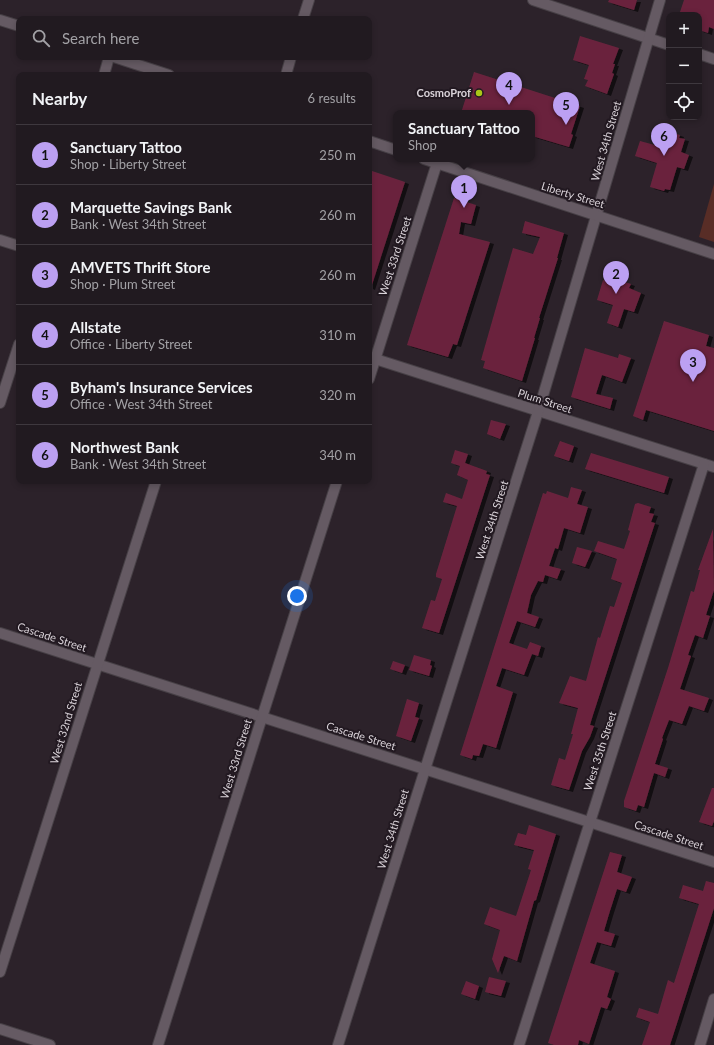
<!DOCTYPE html>
<meta charset="utf-8">
<style>
:root{--surface:#211a20;--page:#292329;--text:#f1f3f6;--muted:#a2a1a5;--line:#3e383e;--accent:#bca0f2}
body{margin:0;font-family:Lato,sans-serif;background:var(--page);color:var(--text)}
.controls{position:absolute;right:12px;top:12px;display:grid;overflow:hidden;border-radius:8px;box-shadow:0 2px 6px #0003}
.controls button{width:36px;height:36px;display:grid;place-items:center;padding:0;border:0;border-bottom:1px solid var(--line);background:var(--surface);color:var(--text);font:20px sans-serif}
.you{position:absolute;left:297px;top:596px;width:14px;height:14px;margin:-10px;border:3px solid #fff;border-radius:50%;background:#1a73e8;box-shadow:0 0 0 6px #1a73e833}
.badge{display:grid;place-items:center;width:26px;height:26px;border-radius:50%;background:var(--accent);color:#111;font-size:13px;font-weight:700}
.pin{position:absolute;translate:-50% -33px;filter:drop-shadow(0 1px 2px #0008)}
.pin::after{content:'';position:absolute;top:21px;width:14px;height:12px;background:inherit;clip-path:polygon(0 0,100% 0,50% 100%)}
.popup{position:absolute;left:393px;top:110px;width:142px;height:52px;box-sizing:border-box;display:grid;place-content:center;border-radius:8px;background:var(--surface);filter:drop-shadow(0 1px 3px #0005);font-size:13px;white-space:nowrap;color:var(--muted)}
.popup b{font-size:15px;color:var(--text)}
.popup::after{content:'';position:absolute;left:50%;top:100%;margin-left:-8px;border:8px solid transparent;border-top-color:var(--surface)}
.list{margin:0;padding:0;list-style:none}
h2{display:flex;justify-content:space-between;align-items:center;height:52px;margin:0;padding:0 16px;font-size:17px}
h2 small{font-size:13px;font-weight:400;color:var(--muted)}
.list li{display:grid;grid-template-columns:26px 1fr auto;gap:12px;align-items:center;box-sizing:border-box;height:60px;padding:0 16px;border-top:1px solid var(--line)}
.list b{display:block;font-size:15px;white-space:nowrap}
.list p{margin:0;font-size:13px;white-space:nowrap;color:var(--muted)}
.list em{font-size:13px;font-style:normal;color:var(--muted)}
.icon{flex:none;width:22px;height:22px;fill:none;stroke:currentColor;stroke-width:2;stroke-linecap:round;stroke-linejoin:round}
.map{position:relative;flex:none;width:714px;height:1045px;overflow:hidden}
.search{position:absolute;background:var(--surface);box-shadow:0 2px 6px #0003;left:16px;top:16px;width:356px;height:44px;display:flex;align-items:center;gap:10px;box-sizing:border-box;padding:0 14px;border-radius:8px;color:var(--muted);font-size:15px}
.panel{position:absolute;background:var(--surface);box-shadow:0 2px 6px #0003;left:16px;top:72px;width:356px;height:412px;border-radius:8px}
.map>svg:first-child{display:block}
.green{fill:#582d26}
.building{fill:#6a243d;filter:url(#shadow)}
.lines{fill:none;stroke-linecap:round;stroke-linejoin:round}
.minor-casing{stroke:#474046;stroke-width:12}
.tertiary-casing{stroke:#474046;stroke-width:12}
.minor{stroke:#655a63;stroke-width:10}
.tertiary{stroke:#655a63;stroke-width:10}
.poi-dot{fill:#aac717;stroke:#221921;stroke-width:1.5}
.labels{text-anchor:middle;stroke-width:4;stroke-linejoin:round;paint-order:stroke}
.poi-label{font-size:11px;font-weight:bold;fill:#dad3d9;stroke:#221921;text-anchor:end}
.street-label{font-size:11px;fill:#dad3d9;stroke:#221921}
</style>
<div class="map">
<svg width="714" height="1045" viewBox="0 0 714 1045">
<defs>
<filter id="shadow"><feDropShadow dx="4" dy="2" stdDeviation="0" flood-color="#0009"/></filter>
</defs>
<rect width="100%" height="100%" fill="#2c222a"/>
<!-- green -->
<path class="green" d="M714,184V242L699,237Z"/>
<!-- building -->
<g class="building">
<path d="M609,0H637L634,10L608,2Z"/>
<path d="M684,0H714V29L709,27L708,33L699,30V15H679Z"/>
<path d="M580,36L619,48L613,64H615L612,73L614,74L607,94L585,86L588,80L584,79L589,65L573,60Z"/>
<path d="M474,72L580,106L571,134L573,135L569,147L532,136V113H461Z"/>
<path d="M667,131L680,135L679,138L685,139L681,152L689,155L684,169L677,167L670,190L665,189L664,191L650,187L657,163L635,156L640,141L662,147Z"/>
<path d="M369,170L405,182L371,288L369,287Z"/>
<path d="M454,198L476,205L471,224L461,222L459,234L490,242L457,345L453,344L448,357L407,345Z"/>
<path d="M525,221L564,233L557,258H558L539,318H540L534,338H535L522,381L483,368L485,361L481,360L513,248L533,254L540,237L522,233Z"/>
<path d="M610,277L631,284L629,288L641,293L634,312L624,309L618,327L607,323L613,305L597,300L603,280L609,282Z"/>
<path d="M664,321L709,335L706,346L714,348V431L646,410L643,420L633,416Z"/>
<path d="M585,348L618,358L619,354L631,358L622,382L602,375L596,394L613,398L610,409L571,397Z"/>
<path d="M491,420L506,424L500,439L487,434Z"/>
<path d="M560,441L574,446L569,461L554,456Z"/>
<path d="M455,450L468,454L465,463L487,471L486,474L490,475L439,633L422,628L431,600L435,601L442,579L436,577V574L457,506L443,502L446,493L462,499L468,480L457,475L460,466L451,463Z"/>
<path d="M591,453L669,477L664,493L585,469Z"/>
<path d="M571,487L582,490L577,504L588,507L580,533L564,528L558,549L555,548L549,566L561,569L557,579L545,575L543,582L538,581L531,595L527,613L539,617L535,627L517,621L509,643L527,649L530,642L541,646L538,656L532,654L524,675L502,668L496,686L513,692L496,748L483,744L479,756L473,755L472,759L460,755L543,493L546,494L547,491L568,498Z"/>
<path d="M638,503L651,507L649,513L654,514L651,522L655,523L592,718L590,725L594,726L590,737L582,751L569,790L551,785L559,758L565,760L573,734H571L578,708L559,703L570,676L586,681L598,637L600,638L610,606L614,607L622,583L611,579L617,559L594,551L598,541L624,549L630,531L628,530L635,504Z"/>
<path d="M713,529L714,590L706,615L710,616L703,638L695,635L688,655L691,656L680,689L709,698L704,711L689,706L682,724L669,720L662,738L663,739L655,764L668,768L665,777L654,773L644,807L638,805L636,811L624,807V801L668,668L691,591L694,592L700,570H698Z"/>
<path d="M577,547L592,551L585,567L572,563Z"/>
<path d="M414,655L431,660L430,665L432,666L429,676L409,670Z"/>
<path d="M393,661L405,665L402,673L390,669Z"/>
<path d="M407,699L419,703L415,717L419,718L411,741L396,736Z"/>
<path d="M712,788H714V821L712,826L699,822Z"/>
<path d="M529,825L556,834L536,900L534,901L517,961L504,956L498,973L492,959L500,930L484,924L490,907L516,916L531,870L528,869L534,850L514,845L518,833L526,835Z"/>
<path d="M610,852L622,855L617,872L632,877L626,892L617,889L609,914L604,931L615,934L611,946L597,942L590,963L615,971L607,997L611,999L607,1009L601,1007L589,1044L579,1040L578,1045H554L548,1043Z"/>
<path d="M706,881L714,883V908L670,1045H642L650,1022L636,1017L639,1008L658,1014L668,980L674,983L699,904L679,898L683,885L703,891Z"/>
<path d="M489,977L506,981L501,996L485,992Z"/>
<path d="M466,981L479,986L475,999L461,994Z"/>
</g>
<g class="lines">
<!-- minor casing -->
<g class="minor-casing">
<g id="minor">
<path d="M533,0L669,45"/>
<path d="M699,54L714,59"/>
<path d="M104,75L109,57"/>
<path d="M0,240L19,246"/>
<path d="M369,357L714,467"/>
<path d="M369,379L437,163"/>
<path d="M0,403L19,344"/>
<path d="M0,633L714,862"/>
<path d="M0,1029L50,1045"/>
<path d="M158,1045L337,481"/>
<path d="M338,1045L542,399L660,0"/>
<path d="M519,1045L704,464"/>
<path d="M700,1045L714,999"/>
</g>
</g>
<!-- tertiary casing -->
<g class="tertiary-casing">
<g id="tertiary">
<path d="M303,19L309,0"/>
<path d="M0,20L19,26"/>
<path d="M114,57L169,75"/>
<path d="M286,75L291,57"/>
<path d="M369,141L396,150"/>
<path d="M424,159L714,254"/>
<path d="M0,972L156,481"/>
</g>
</g>
<!-- minor -->
<use href="#minor" class="minor"/>
<!-- tertiary -->
<use href="#tertiary" class="tertiary"/>
</g>
<!-- markers -->
<circle class="poi-dot" cx="479" cy="93" r="4"/>
<g class="labels">
<!-- poi labels -->
<g class="poi-label">
<text x="471" y="97">CosmoProf</text>
</g>
<!-- street labels -->
<g class="street-label">
<text transform="translate(606 141) rotate(-74)" y="4">West 34th Street</text>
<text transform="translate(573 195) rotate(17)" y="4">Liberty Street</text>
<text transform="translate(395 256) rotate(-72)" y="4">West 33rd Street</text>
<text transform="translate(545 401) rotate(18)" y="4">Plum Street</text>
<text transform="translate(492 520) rotate(-72)" y="4">West 34th Street</text>
<text transform="translate(52 637) rotate(18)" y="4">Cascade Street</text>
<text transform="translate(66 723) rotate(-73)" y="4">West 32nd Street</text>
<text transform="translate(361 736) rotate(17)" y="4">Cascade Street</text>
<text transform="translate(600 751) rotate(-72)" y="4">West 35th Street</text>
<text transform="translate(236 759) rotate(-73)" y="4">West 33rd Street</text>
<text transform="translate(393 829) rotate(-73)" y="4">West 34th Street</text>
<text transform="translate(669 835) rotate(18)" y="4">Cascade Street</text>
</g>
</g>
</svg>
<div class="controls">
<button>+</button>
<button>−</button>
<button><svg class="icon" aria-label="locate" viewBox="0 0 24 24"><circle cx="12" cy="12" r="6"/><path d="M12 2v4M12 18v4M2 12h4M18 12h4"/></svg></button>
</div>
<div class="you"></div>
<div class="pin badge" style="left:464px;top:208px">1</div>
<div class="popup"><b>Sanctuary Tattoo</b>Shop</div>
<div class="pin badge" style="left:616px;top:294px">2</div>
<div class="pin badge" style="left:693px;top:382px">3</div>
<div class="pin badge" style="left:509px;top:105px">4</div>
<div class="pin badge" style="left:566px;top:125px">5</div>
<div class="pin badge" style="left:664px;top:156px">6</div>
<div class="search"><svg class="icon" aria-label="search" viewBox="0 0 24 24"><circle cx="10" cy="10" r="6"/><path d="M15 15l6 6"/></svg>Search here</div>
<section class="panel">
<h2>Nearby<small>6 results</small></h2>
<ul class="list">
<li><span class="badge">1</span><div><b>Sanctuary Tattoo</b><p>Shop · Liberty Street</p></div><em>250 m</em></li>
<li><span class="badge">2</span><div><b>Marquette Savings Bank</b><p>Bank · West 34th Street</p></div><em>260 m</em></li>
<li><span class="badge">3</span><div><b>AMVETS Thrift Store</b><p>Shop · Plum Street</p></div><em>260 m</em></li>
<li><span class="badge">4</span><div><b>Allstate</b><p>Office · Liberty Street</p></div><em>310 m</em></li>
<li><span class="badge">5</span><div><b>Byham's Insurance Services</b><p>Office · West 34th Street</p></div><em>320 m</em></li>
<li><span class="badge">6</span><div><b>Northwest Bank</b><p>Bank · West 34th Street</p></div><em>340 m</em></li>
</ul>
</section>
</div>
